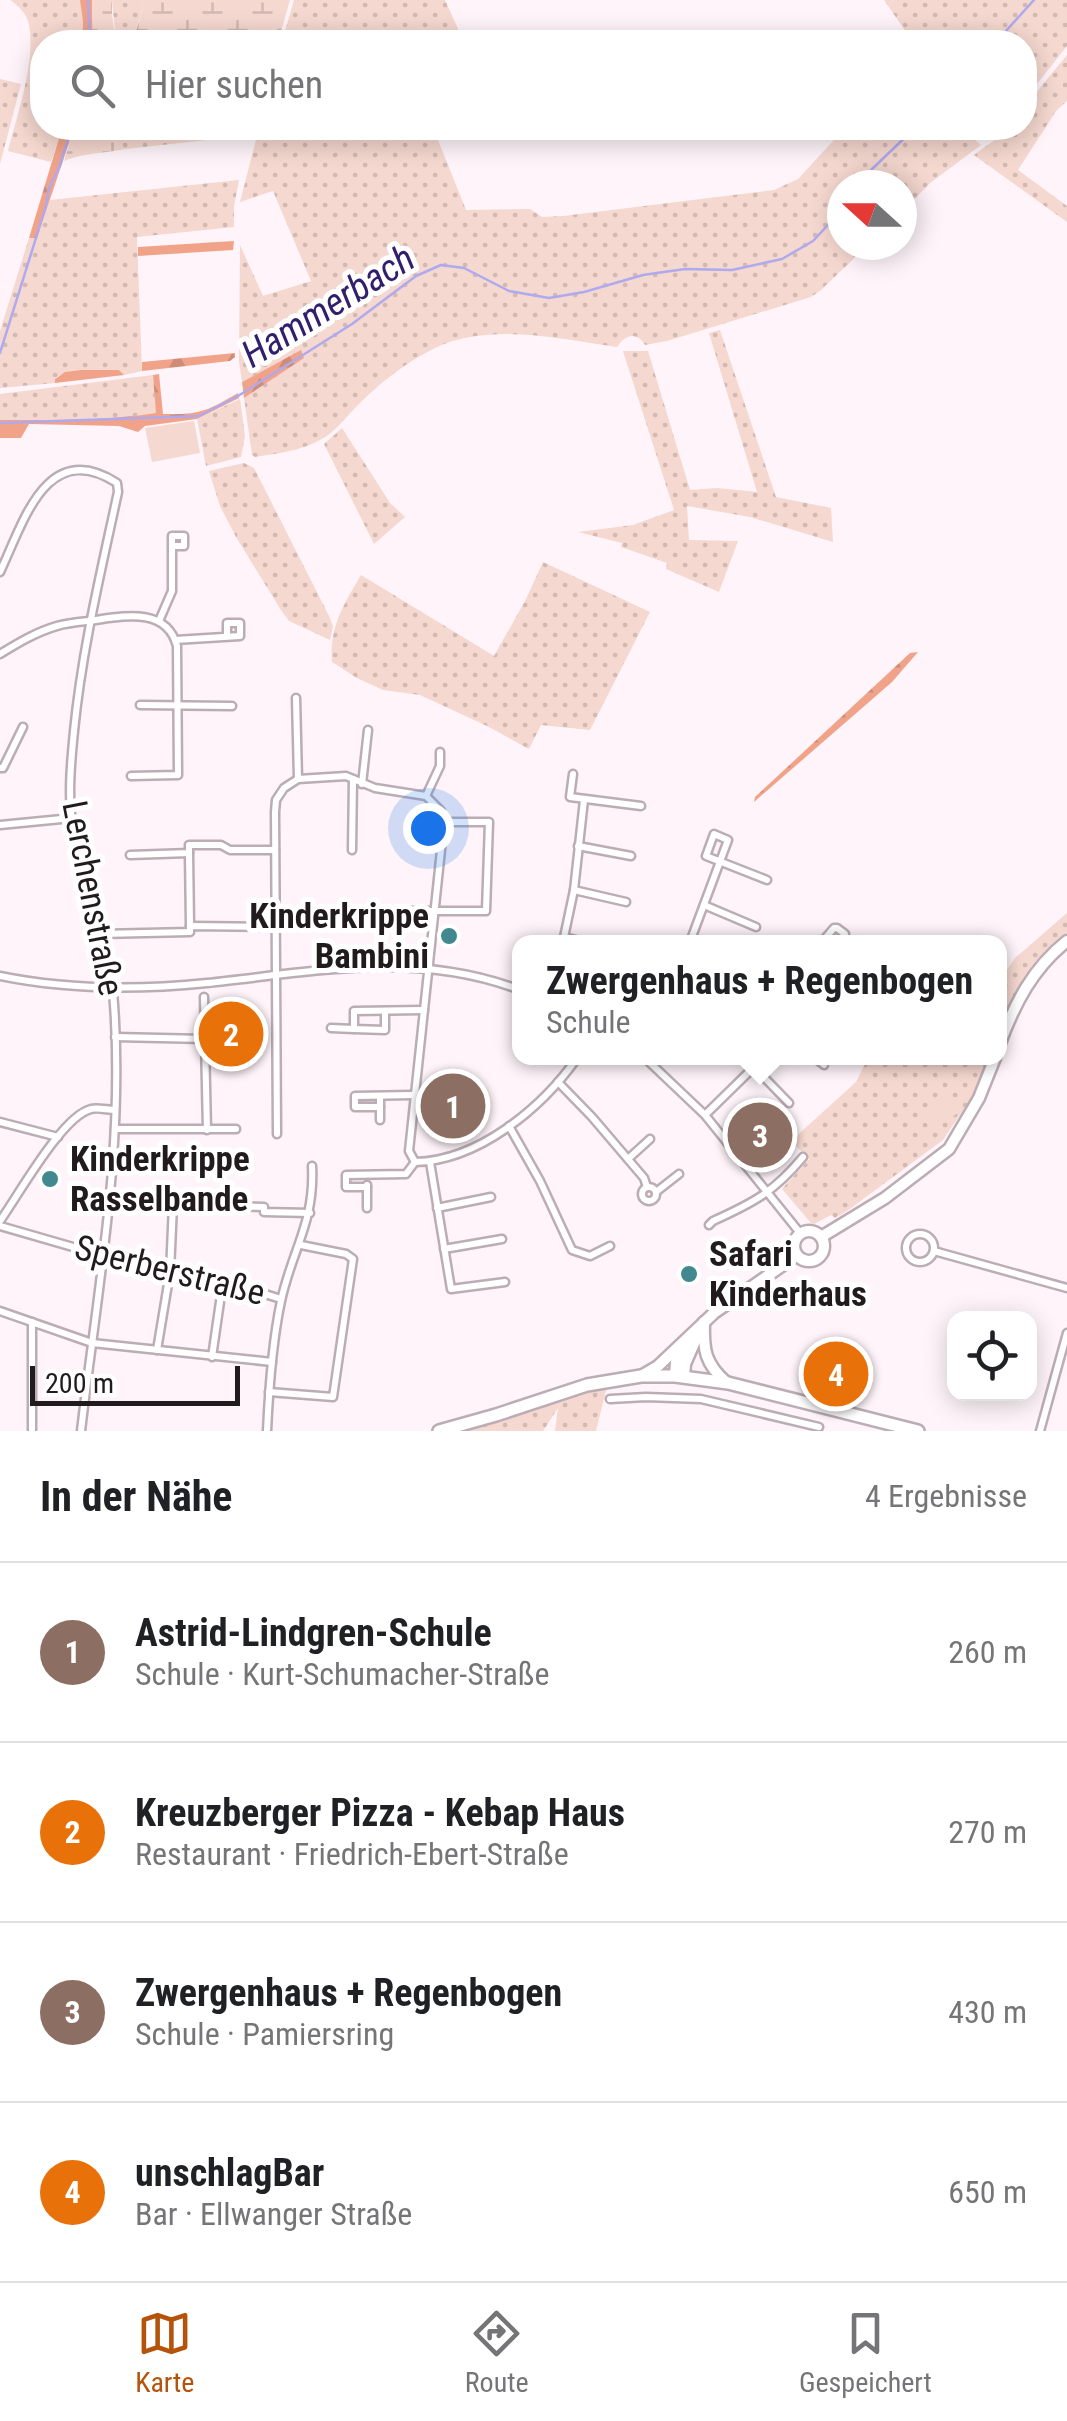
<!DOCTYPE html>
<html lang="de">
<meta charset="utf-8">
<style>
:root{--surface:#fff;--page:#f2f2f2;--text:#202124;--muted:#757577;--line:#e0e0e0;--accent:#b45309}
body{margin:0;font-family:"Roboto Condensed",sans-serif;background:var(--page);color:var(--text)}
.controls{position:absolute;right:30px;bottom:30px;display:grid;overflow:hidden;border-radius:20px;box-shadow:0 5px 25px #0003}
.controls button{width:90px;height:90px;display:grid;place-items:center;padding:0;border:0;border-bottom:2px solid var(--line);background:var(--surface);color:var(--text);font:50px sans-serif}
.compass{position:absolute;left:827px;top:170px;width:90px;height:90px;border-radius:50%;background:var(--surface);box-shadow:0 5px 25px #0003;rotate:291deg}
.scale{position:absolute;left:30px;bottom:25px;width:210px;box-sizing:border-box;padding-left:10px;border:5px solid #211b1e;border-top:0;font-size:28px;line-height:35px;white-space:nowrap;color:#211b1e;-webkit-text-stroke:8px #fff;paint-order:stroke}
.you{position:absolute;left:428px;top:828px;width:35px;height:35px;margin:-25px;border:8px solid #fff;border-radius:50%;background:#1a73e8;box-shadow:0 0 0 15px #1a73e833}
.badge{display:grid;place-items:center;width:65px;height:65px;border-radius:50%;background:var(--accent);color:#fff;font-size:32px;font-weight:700}
.pin{position:absolute;translate:-50% -50%;border:5px solid #fff;box-shadow:0 2px 10px #0006}
.popup{position:absolute;left:512px;top:935px;width:495px;height:130px;box-sizing:border-box;display:grid;place-content:center;border-radius:20px;background:var(--surface);filter:drop-shadow(0 2px 8px #0005);font-size:32px;white-space:nowrap;color:var(--muted)}
.popup b{font-size:38px;color:var(--text)}
.popup::after{content:'';position:absolute;left:50%;top:100%;margin-left:-20px;border:20px solid transparent;border-top-color:var(--surface)}
.list{margin:0;padding:0;list-style:none}
h2{display:flex;justify-content:space-between;align-items:center;height:130px;margin:0;padding:0 40px;font-size:42px}
h2 small{font-size:32px;font-weight:400;color:var(--muted)}
.list li{display:grid;grid-template-columns:65px 1fr auto;gap:30px;align-items:center;box-sizing:border-box;height:180px;padding:0 40px;border-top:2px solid var(--line)}
.list b{display:block;font-size:38px;white-space:nowrap}
.list p{margin:0;font-size:32px;white-space:nowrap;color:var(--muted)}
.list em{font-size:32px;font-style:normal;color:var(--muted)}
.icon{flex:none;width:55px;height:55px;fill:none;stroke:currentColor;stroke-width:2;stroke-linecap:round;stroke-linejoin:round}
.map{position:relative;flex:none;width:1067px;height:1431px;overflow:hidden}
.search{position:absolute;background:var(--surface);box-shadow:0 5px 25px #0003;left:30px;right:30px;top:30px;height:110px;display:flex;align-items:center;gap:25px;box-sizing:border-box;padding:0 35px;border-radius:40px;color:var(--muted);font-size:38px}
.sheet{height:850px;background:var(--surface)}
nav{display:flex;justify-content:space-around;align-items:center;box-sizing:border-box;height:140px;border-top:2px solid var(--line);background:var(--surface);font-size:28px;color:var(--muted)}
nav a{display:grid;justify-items:center;gap:5px}
nav .on{color:var(--accent)}
.map>svg:first-child{display:block}
.green{fill:url(#green-dots)}
.forest{fill:url(#forest-firs)}
.wetland{fill:url(#wetland-marsh)}
.pitch{fill:#f5d8cf}
.lines{fill:none;stroke-linecap:round;stroke-linejoin:round}
.stream{stroke:#afa9ef;stroke-width:2.5}
.minor-casing{stroke:#bcadb5;stroke-width:11}
.secondary-casing{stroke:#bcadb5;stroke-width:15}
.primary-casing{stroke:#bcadb5;stroke-width:16}
.minor{stroke:#fff;stroke-width:6}
.secondary{stroke:#fff;stroke-width:10}
.primary{stroke:#fff;stroke-width:11}
.poi-dot{fill:#41888f;stroke:#fff;stroke-width:4}
.labels{text-anchor:middle;stroke-width:10;stroke-linejoin:round;paint-order:stroke}
.street-label{font-size:35px;fill:#211b1e;stroke:#fff}
.poi-label{font-size:35px;font-weight:bold;fill:#211b1e;stroke:#fff;text-anchor:start}
.water-label{font-size:38px;font-style:italic;fill:#311f6e;stroke:#fff}
</style>
<div class="map">
<svg width="1067" height="1431" viewBox="0 0 1067 1431">
<defs>
<pattern id="green-dots" width="8" height="8" patternUnits="userSpaceOnUse" patternTransform="scale(2.5)"><rect width="8" height="8" fill="#f5d8cf"/><path d="M2 2h.1M6 6h.1" fill="none" stroke="#d2b9b1" stroke-width="1.8" stroke-linecap="round"/></pattern>
<pattern id="forest-firs" width="22" height="20" patternUnits="userSpaceOnUse" patternTransform="scale(2.5)"><rect width="22" height="20" fill="#f1a38a"/><path d="M5 1l3.5 6h-7zM16 11l3.5 6h-7z" fill="#ce8c77"/></pattern>
<pattern id="wetland-marsh" width="20" height="14" patternUnits="userSpaceOnUse" patternTransform="scale(2.5)"><rect width="20" height="14" fill="#f5d8cf"/><path d="M1 5h8M5 5V1M11 12h8M15 12V8" fill="none" stroke="#d2b9b1"/></pattern>
</defs>
<rect width="100%" height="100%" fill="#fef4f9"/>
<!-- green -->
<g class="green">
<path d="M10,0H80L81,3L83,22L82,42H42V128H62L51,162L8,151C17,115 36,62 29,25C27,14 19,6 10,0Z"/>
<path d="M112,0H143C144,12 136,26 133,38L116,42Z"/>
<path d="M294,0H445L464,42H282Z"/>
<path d="M884,0H1067V46L1025,99L1024,42H913Z"/>
<path d="M1067,55V101L1056,111L1018,170L1067,206V222L974,155L996,139L1006,128H1024L1025,106Z"/>
<path d="M0,79L21,84L0,164Z"/>
<path d="M120,128H254L252,135L126,149L116,146C113,137 114,134 120,128Z"/>
<path d="M259,128H471L438,140L466,210L530,209L542,217L563,216L774,190L798,179L845,128H961L981,145L930,183L902,212V185H842V245H868L821,290L811,297L667,341L645,345C636,331 625,335 617,347C558,339 491,322 435,348C406,362 377,385 355,408C346,417 338,428 328,435C307,450 280,453 255,457L252,455L244,398L304,357L300,351L242,382L239,362L240,245L263,296L311,281L273,191L240,202Z"/>
<path d="M239,180L234,206V227L137,237L142,371L124,375L119,370L66,372L55,378V383L0,388V331L29,238H37L50,200Z"/>
<path d="M720,330L776,497L831,508L833,542L750,517L687,506L689,540L738,541L719,592L666,569L667,563L621,547L622,543L578,532L633,525L674,510L623,351H648L690,490L717,488L757,492L709,333Z"/>
<path d="M153,375L157,413C105,421 52,420 0,420V394Z"/>
<path d="M240,399L245,436L241,457L206,466L197,419Z"/>
<path d="M342,428L390,503L405,517L374,544L324,444Z"/>
<path d="M244,463L254,468L329,616L333,626L330,640L289,621L281,610L236,537L220,506L209,471Z"/>
<path d="M543,562L650,612L590,730L541,725L529,749L487,726L420,695L383,690L357,678L332,662C329,627 344,604 361,575L494,656L525,601Z"/>
<path d="M1067,913V933L1026,975L1000,1024L1001,979L1015,958Z"/>
<path d="M868,1058H987L974,1094L943,1140L847,1211L835,1218L831,1215L814,1224L811,1223L782,1189L809,1159L791,1141L856,1082Z"/>
<path d="M607,1386L596,1431H555L558,1408L543,1431H464L571,1395Z"/>
</g>
<!-- forest -->
<g class="forest">
<path d="M80,0H92L93,42H82L83,22Z"/>
<path d="M62,128H74L37,238H29Z"/>
<path d="M234,241L233,250L138,256V247Z"/>
<path d="M301,350L304,358L244,398L242,382Z"/>
<path d="M235,353V357L230,361L142,371V362Z"/>
<path d="M82,370H119L124,375L55,383V379L65,372Z"/>
<path d="M159,374L163,414C200,415 207,411 238,393L239,398L197,419L145,426L138,432L119,426L29,424L21,438H0V420C52,420 105,421 156,413L153,375Z"/>
<path d="M918,652L892,682L754,802L755,797L910,653Z"/>
</g>
<!-- wetland -->
<g class="wetland">
<path d="M92,0H112V15L116,42L133,38C137,26 144,12 143,0H290L278,42H198L196,37L192,36L182,42H93Z"/>
<path d="M74,128H120C114,134 113,137 116,146L126,149C105,153 83,153 64,161Z"/>
</g>
<!-- pitch -->
<g class="pitch">
<path d="M194,421L200,453L152,462L145,428Z"/>
<path d="M950,1092L962,1110L932,1131L919,1113Z"/>
</g>
<g class="lines">
<!-- stream -->
<g class="stream">
<path d="M88,0L90,42"/>
<path d="M996,42L1034,0"/>
<path d="M861,185L872,169L915,128"/>
<path d="M0,353L46,206L49,188L58,170L72,128"/>
<path d="M0,423L199,416L238,396L352,324L416,276L441,265L464,268L509,291L549,298L584,292L643,275L685,269L732,270L782,259L813,241L842,210"/>
</g>
<!-- minor casing -->
<g class="minor-casing">
<g id="minor">
<path d="M0,572C23,524 46,437 117,483L118,492C101,571 82,650 74,731C71,761 68,793 72,822C79,868 95,910 105,955C108,967 112,980 113,992C126,1139 98,1285 81,1431"/>
<path d="M159,621L172,591V536H184V546H172"/>
<path d="M175,640L240,636V623H227V636"/>
<path d="M0,654C18,643 36,632 57,626C67,623 78,622 88,621C120,617 166,605 177,646L178,775L131,776"/>
<path d="M296,698L298,779"/>
<path d="M140,705L232,706"/>
<path d="M0,768H3L23,727"/>
<path d="M573,774L570,797L641,806"/>
<path d="M362,784L368,730"/>
<path d="M426,796L440,766V752"/>
<path d="M0,825L72,818"/>
<path d="M578,846L631,856"/>
<path d="M352,850L353,779"/>
<path d="M189,853L190,926"/>
<path d="M130,855L189,853V845H221L230,850H275"/>
<path d="M574,890L626,902"/>
<path d="M704,905L756,927"/>
<path d="M277,919L357,917L376,911H486L489,822H444"/>
<path d="M100,934L190,932V926L276,927"/>
<path d="M564,937L584,942"/>
<path d="M563,942L574,890L584,800"/>
<path d="M690,942L728,840L714,834L706,856L767,880"/>
<path d="M822,942L834,928H837L845,934L843,942"/>
<path d="M0,976C68,990 138,990 207,983C313,972 416,950 520,990"/>
<path d="M204,997L207,1130"/>
<path d="M331,1028L354,1029V1011L424,1010"/>
<path d="M354,1029L385,1030V1011"/>
<path d="M115,1037L205,1039"/>
<path d="M645,1058L705,1115L800,1233"/>
<path d="M815,1058L824,1065"/>
<path d="M754,1067L789,1103"/>
<path d="M558,1082L592,1117L644,1178L647,1187"/>
<path d="M380,1107H355V1096L414,1095"/>
<path d="M705,1115L754,1067L760,1058"/>
<path d="M380,1120V1096"/>
<path d="M0,1122L58,1137"/>
<path d="M509,1126L540,1181L572,1250L590,1256L610,1246"/>
<path d="M115,1129H236"/>
<path d="M277,1134L275,812L276,800L284,788L298,779L346,776L375,788L426,796L441,811L444,822L409,1151L415,1162C478,1161 542,1108 577,1058"/>
<path d="M628,1159L650,1139"/>
<path d="M430,1162L451,1289L505,1282"/>
<circle cx="649" cy="1194" r="7"/>
<path d="M367,1187H346V1175L406,1174L415,1162"/>
<path d="M656,1192L679,1174"/>
<path d="M367,1208V1185"/>
<path d="M437,1208L491,1197"/>
<path d="M0,1221C18,1196 62,1116 91,1109C97,1107 108,1110 115,1110"/>
<path d="M709,1225L713,1221C753,1203 774,1192 803,1157"/>
<path d="M0,1226L104,1256L170,1272L223,1281L281,1299"/>
<circle cx="920" cy="1248" r="14"/>
<path d="M444,1249L502,1239"/>
<path d="M934,1251L1067,1288"/>
<path d="M0,1311L92,1343L272,1362"/>
<path d="M157,1350L170,1272L173,1205L264,1207V1212L310,1213"/>
<path d="M212,1357L223,1281"/>
<path d="M269,1392L333,1397L353,1259L346,1254L301,1245"/>
<path d="M610,1399L646,1397L701,1399L819,1427"/>
<path d="M32,1431V1322"/>
<path d="M267,1431C269,1388 272,1343 281,1301C292,1250 315,1222 312,1166"/>
<path d="M1040,1431L1067,1333"/>
</g>
</g>
<!-- secondary casing -->
<g class="secondary-casing">
<g id="secondary">
<path d="M1000,1043C1015,1003 1033,968 1067,941"/>
<circle cx="809" cy="1246" r="15"/>
<path d="M821,1237L885,1198L949,1149L979,1098L995,1058"/>
<path d="M704,1322C703,1350 705,1364 727,1383"/>
<path d="M641,1376L658,1366L714,1313L796,1256"/>
<path d="M675,1376L676,1362L684,1343"/>
<path d="M684,1377L685,1364L699,1332"/>
</g>
</g>
<!-- primary casing -->
<g class="primary-casing">
<path id="primary" d="M439,1431L496,1415L587,1385L641,1376H675L728,1383L918,1431"/>
</g>
<!-- minor -->
<use href="#minor" class="minor"/>
<!-- secondary -->
<use href="#secondary" class="secondary"/>
<!-- primary -->
<use href="#primary" class="primary"/>
</g>
<!-- markers -->
<g class="poi-dot">
<circle cx="449" cy="936" r="10"/>
<circle cx="50" cy="1179" r="10"/>
<circle cx="689" cy="1274" r="10"/>
</g>
<g class="labels">
<!-- street labels -->
<g class="street-label">
<text transform="translate(93 898) rotate(79)" y="12">Lerchenstraße</text>
<text transform="translate(170 1270) rotate(14)" y="12">Sperberstraße</text>
</g>
<!-- poi labels -->
<g class="poi-label">
<text x="429" y="928" text-anchor="end">Kinderkrippe<tspan x="429" dy="40">Bambini</tspan></text>
<text x="70" y="1171">Kinderkrippe<tspan x="70" dy="40">Rasselbande</tspan></text>
<text x="709" y="1266">Safari<tspan x="709" dy="40">Kinderhaus</tspan></text>
</g>
<!-- water labels -->
<g class="water-label">
<text transform="translate(328 306) rotate(-32)" y="13">Hammerbach</text>
</g>
</g>
</svg>
<div class="controls">
<button><svg class="icon" aria-label="locate" viewBox="0 0 24 24"><circle cx="12" cy="12" r="6"/><path d="M12 2v4M12 18v4M2 12h4M18 12h4"/></svg></button>
</div>
<svg class="compass" viewBox="-18 -18 36 36"><path d="M0-13l5 13h-10z" fill="#e53935"/><path d="M0 13l5-13h-10z" fill="#757577"/></svg>
<div class="scale">200 m</div>
<div class="you"></div>
<div class="pin badge" style="left:453px;top:1106px;background:#8d6e63">1</div>
<div class="pin badge" style="left:231px;top:1034px;background:#e8710a">2</div>
<div class="pin badge" style="left:760px;top:1135px;background:#8d6e63">3</div>
<div class="popup"><b>Zwergenhaus + Regenbogen</b>Schule</div>
<div class="pin badge" style="left:836px;top:1374px;background:#e8710a">4</div>
<div class="search"><svg class="icon" aria-label="search" viewBox="0 0 24 24"><circle cx="10" cy="10" r="6"/><path d="M15 15l6 6"/></svg>Hier suchen</div>
</div>
<section class="sheet">
<h2>In der Nähe<small>4 Ergebnisse</small></h2>
<ul class="list">
<li><span class="badge" style="background:#8d6e63">1</span><div><b>Astrid-Lindgren-Schule</b><p>Schule · Kurt-Schumacher-Straße</p></div><em>260 m</em></li>
<li><span class="badge" style="background:#e8710a">2</span><div><b>Kreuzberger Pizza - Kebap Haus</b><p>Restaurant · Friedrich-Ebert-Straße</p></div><em>270 m</em></li>
<li><span class="badge" style="background:#8d6e63">3</span><div><b>Zwergenhaus + Regenbogen</b><p>Schule · Pamiersring</p></div><em>430 m</em></li>
<li><span class="badge" style="background:#e8710a">4</span><div><b>unschlagBar</b><p>Bar · Ellwanger Straße</p></div><em>650 m</em></li>
</ul>
</section>
<nav>
<a class="on"><svg class="icon" aria-label="map" viewBox="0 0 24 24"><path d="M3 6l6-2 6 2 6-2v14l-6 2-6-2-6 2zM9 4v14M15 6v14"/></svg>Karte</a>
<a><svg class="icon" aria-label="directions" viewBox="0 0 24 24"><path d="M12 3l9 9-9 9-9-9zM9 14v-3h6M13 9l2 2-2 2"/></svg>Route</a>
<a><svg class="icon" aria-label="saved" viewBox="0 0 24 24"><path d="M7 4h10v16l-5-4-5 4z"/></svg>Gespeichert</a>
</nav>
